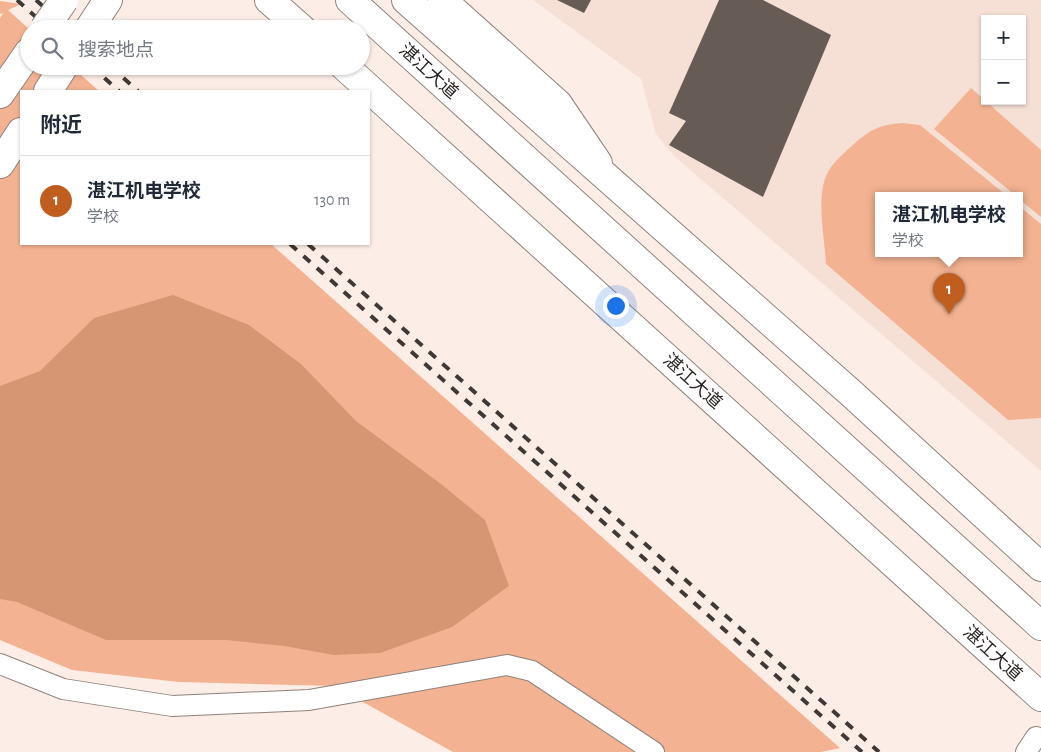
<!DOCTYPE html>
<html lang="zh">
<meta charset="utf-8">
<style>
:root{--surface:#fff;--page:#f2f2f3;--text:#1f2937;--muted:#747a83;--line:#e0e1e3;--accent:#c05e20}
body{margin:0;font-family:"Alegreya Sans","Noto Sans SC",sans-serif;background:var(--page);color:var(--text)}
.controls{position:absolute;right:15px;top:15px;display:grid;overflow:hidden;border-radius:0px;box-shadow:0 1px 4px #0004}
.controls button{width:45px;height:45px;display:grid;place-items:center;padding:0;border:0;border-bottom:1px solid var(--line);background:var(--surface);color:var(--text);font:25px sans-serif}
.you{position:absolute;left:615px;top:305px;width:18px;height:18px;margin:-12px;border:4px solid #fff;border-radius:50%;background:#1a73e8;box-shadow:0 0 0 8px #1a73e833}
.badge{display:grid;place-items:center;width:32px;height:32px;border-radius:50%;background:var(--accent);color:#fff;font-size:16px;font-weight:700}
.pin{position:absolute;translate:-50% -41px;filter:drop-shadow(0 1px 2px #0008)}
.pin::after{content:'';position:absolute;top:26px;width:18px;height:15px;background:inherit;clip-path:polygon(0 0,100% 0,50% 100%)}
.popup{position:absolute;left:875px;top:192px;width:148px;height:65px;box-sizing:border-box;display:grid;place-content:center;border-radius:0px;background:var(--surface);filter:drop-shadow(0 1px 4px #0005);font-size:16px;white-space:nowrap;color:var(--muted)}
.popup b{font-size:19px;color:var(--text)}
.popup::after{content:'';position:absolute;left:50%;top:100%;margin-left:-10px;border:10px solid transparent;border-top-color:var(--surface)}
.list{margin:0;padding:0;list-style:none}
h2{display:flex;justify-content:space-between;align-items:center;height:65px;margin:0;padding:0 20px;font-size:21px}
h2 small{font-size:16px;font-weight:400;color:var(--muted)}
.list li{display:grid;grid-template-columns:32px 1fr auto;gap:15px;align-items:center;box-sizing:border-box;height:90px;padding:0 20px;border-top:1px solid var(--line)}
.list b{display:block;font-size:19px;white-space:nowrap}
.list p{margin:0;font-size:16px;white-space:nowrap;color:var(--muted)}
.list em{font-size:16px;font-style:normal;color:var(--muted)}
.icon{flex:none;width:28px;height:28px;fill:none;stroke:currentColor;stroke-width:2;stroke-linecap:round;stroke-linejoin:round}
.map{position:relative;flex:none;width:1041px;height:752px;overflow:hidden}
.search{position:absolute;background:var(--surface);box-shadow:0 1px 4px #0004;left:20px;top:20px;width:350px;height:55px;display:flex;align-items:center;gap:12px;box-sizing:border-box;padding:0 18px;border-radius:28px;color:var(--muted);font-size:19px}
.panel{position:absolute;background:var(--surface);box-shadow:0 1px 4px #0004;left:20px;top:90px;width:350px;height:155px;border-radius:0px}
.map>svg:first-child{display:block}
.built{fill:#f6e0d5;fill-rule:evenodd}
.green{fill:#f3b392}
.water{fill:#d69573}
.building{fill:#675b55}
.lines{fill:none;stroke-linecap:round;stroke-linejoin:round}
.street-casing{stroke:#8e817b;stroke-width:22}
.secondary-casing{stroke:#8e817b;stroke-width:30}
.highway-casing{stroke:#8e817b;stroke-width:30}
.street{stroke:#fff;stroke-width:20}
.secondary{stroke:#fff;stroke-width:28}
.highway{stroke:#fff;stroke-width:28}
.rail{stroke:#3f3836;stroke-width:4;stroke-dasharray:9 9;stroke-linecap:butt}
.secondary-bridge-casing{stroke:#8e817b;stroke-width:30;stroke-linecap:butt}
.secondary-bridge{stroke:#fff;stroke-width:28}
.labels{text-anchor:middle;stroke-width:5;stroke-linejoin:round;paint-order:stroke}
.street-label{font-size:18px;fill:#241f1d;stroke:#fff}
</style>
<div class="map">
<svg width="1041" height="752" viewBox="0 0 1041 752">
<rect width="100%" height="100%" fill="#fcede6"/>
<!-- built -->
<path class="built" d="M533,0H1041V471L675,157L656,134L641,79ZM985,19H1022V101H985ZM879,195H1019V253H879Z"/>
<!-- green -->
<g class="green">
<path d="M0,1L21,4L8,10L29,29V66H71L99,91H21V244H271L840,748L821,752H453L334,686L179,682L72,670L0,640V18L3,13L0,14Z"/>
<path d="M971,88L1041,150V217L1019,199V195H1015L934,129Z"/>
<path d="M902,123L920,125L1006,195H879V253H1019V206L1041,224V418L1008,420L826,264C825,238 815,195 828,172C835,160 844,153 854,144C871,129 879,125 902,123Z"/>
</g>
<!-- water -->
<path class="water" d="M173,295L249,325L301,364L356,421L441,484L485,520L509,586L452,627L380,653L334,655L284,646L226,640H106L17,602L0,599V386L40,371L94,318Z"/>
<!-- building -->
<g class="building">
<path d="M557,0H591L584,13Z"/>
<path d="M719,0H763L831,35L763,197L669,145L686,121L669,113Z"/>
</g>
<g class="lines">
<!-- street casing -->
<g class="street-casing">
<g id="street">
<path d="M0,664L63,689L172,706L309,700L507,665L532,671L654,752"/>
<path d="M1026,752L1036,737"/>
</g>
</g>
<!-- secondary casing -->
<g class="secondary-casing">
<g id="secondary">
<path d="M442,0L558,104L598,163"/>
<path d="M89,29L108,0"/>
<path d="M48,91L64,66"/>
<path d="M0,94L29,52"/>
<path d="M0,164L21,132"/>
</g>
</g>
<!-- highway casing -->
<g class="highway-casing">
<g id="highway">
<path d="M269,0L302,29"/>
<path d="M350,0L1041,626"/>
<path d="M406,0L852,394L1041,567"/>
<path d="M344,66L1041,697"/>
</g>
</g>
<!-- street -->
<use href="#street" class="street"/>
<!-- secondary -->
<use href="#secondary" class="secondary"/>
<!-- highway -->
<use href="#highway" class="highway"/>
<!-- rail -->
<g class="rail">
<path d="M17,0L49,29"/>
<path d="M36,0L68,29"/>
<path d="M91,66L119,91"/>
<path d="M110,66L138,91"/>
<path d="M290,244L862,752"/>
<path d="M308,244L879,752"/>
</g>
<!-- secondary-bridge casing -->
<g class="secondary-bridge-casing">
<path id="secondary-bridge" d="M44,29L64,0"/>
</g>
<!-- secondary-bridge -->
<use href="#secondary-bridge" class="secondary-bridge"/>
</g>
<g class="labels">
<!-- street labels -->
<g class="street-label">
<text transform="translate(429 71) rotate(42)" y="6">湛江大道</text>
<text transform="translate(693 381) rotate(42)" y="6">湛江大道</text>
<text transform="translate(993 653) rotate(42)" y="6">湛江大道</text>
</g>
</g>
</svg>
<div class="controls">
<button>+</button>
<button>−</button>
</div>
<div class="you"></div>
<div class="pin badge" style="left:949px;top:314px">1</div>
<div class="popup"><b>湛江机电学校</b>学校</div>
<div class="search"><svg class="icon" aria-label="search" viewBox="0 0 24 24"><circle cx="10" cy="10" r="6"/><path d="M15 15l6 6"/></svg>搜索地点</div>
<section class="panel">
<h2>附近<small></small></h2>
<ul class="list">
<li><span class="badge">1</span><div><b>湛江机电学校</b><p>学校</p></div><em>130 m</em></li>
</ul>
</section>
</div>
